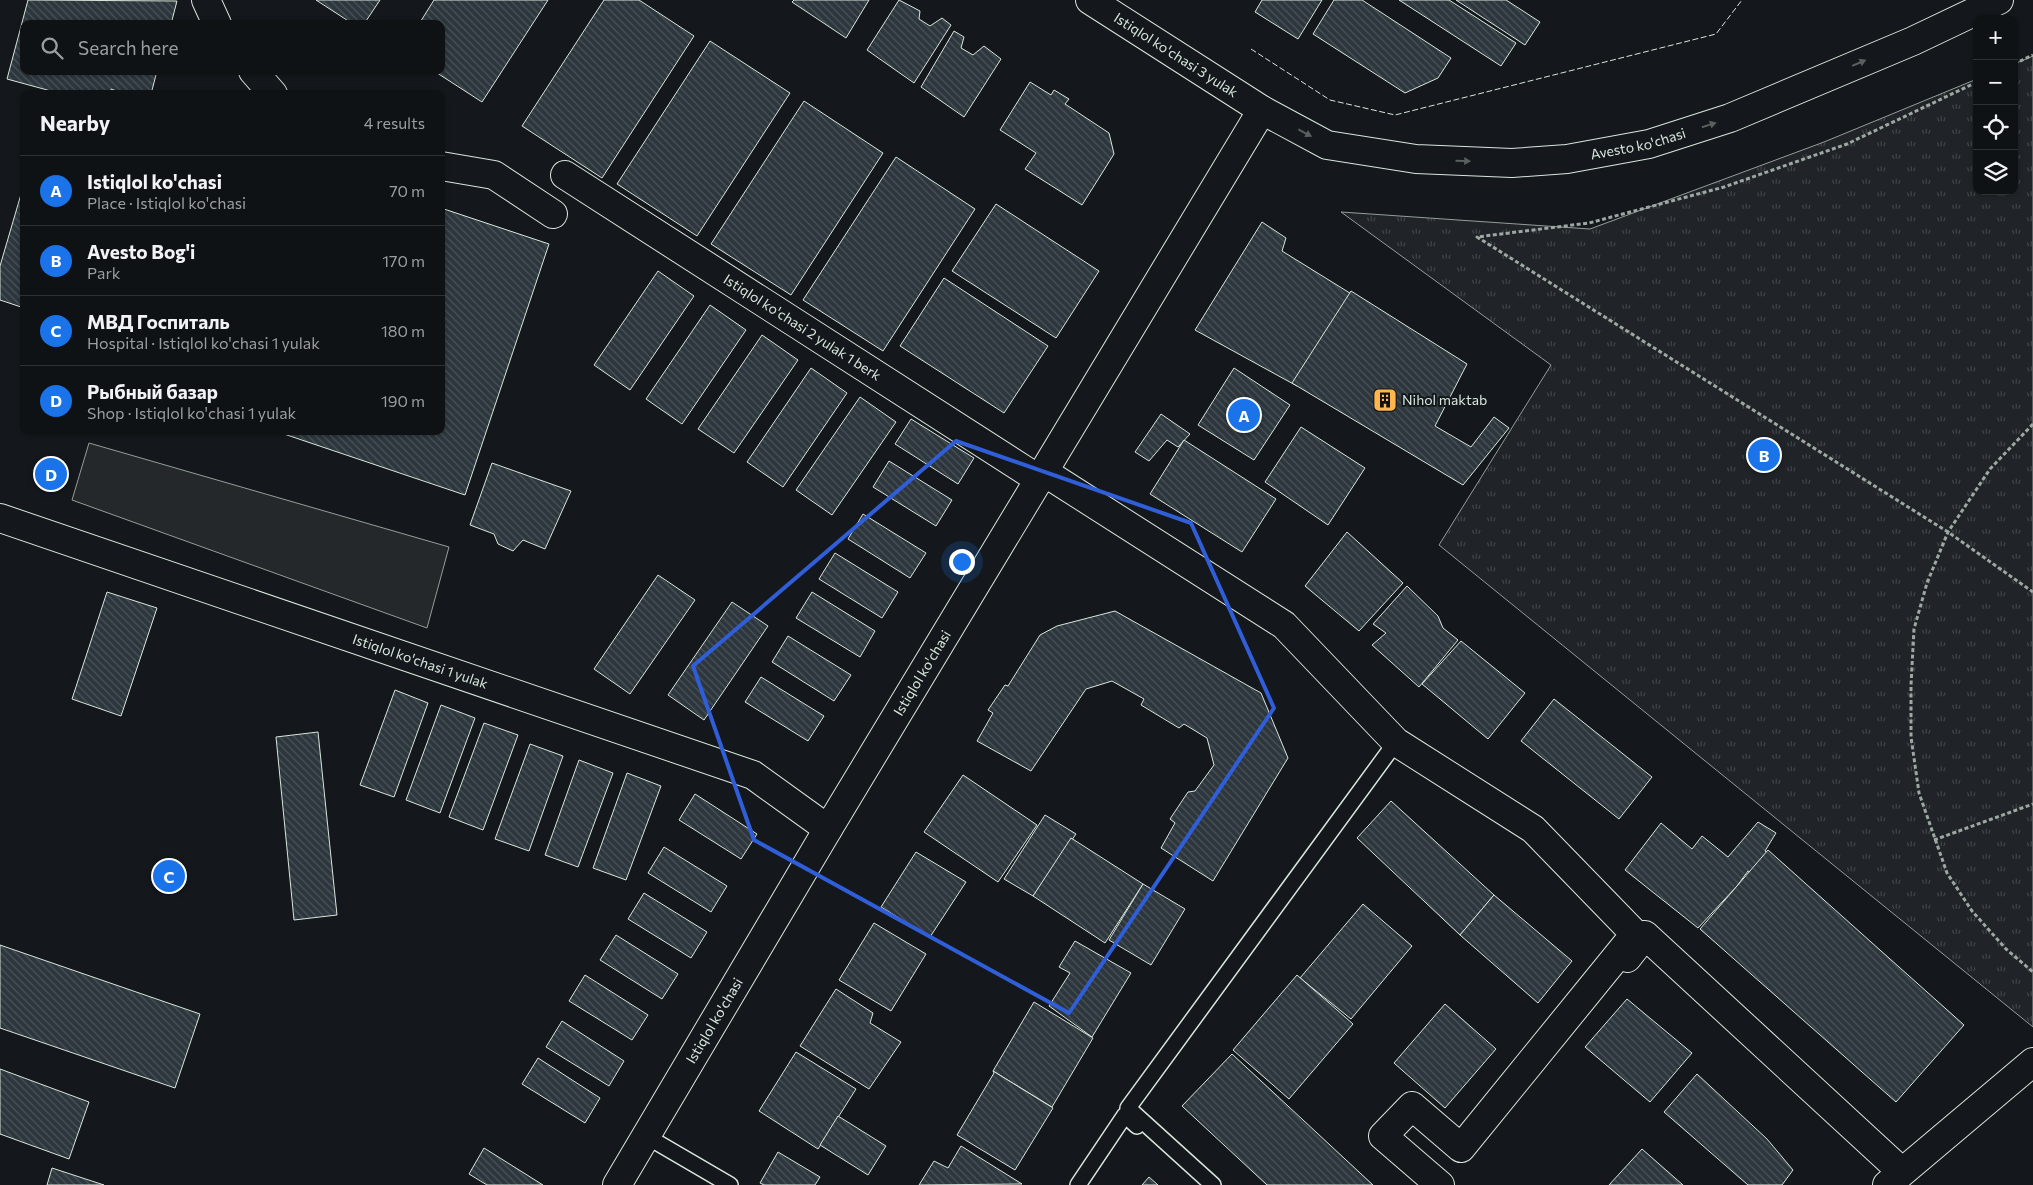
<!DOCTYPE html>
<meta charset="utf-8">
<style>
:root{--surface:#0f1215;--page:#181b1e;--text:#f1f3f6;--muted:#9b9ea0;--line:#2f3234;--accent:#1a73e8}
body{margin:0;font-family:Commissioner,sans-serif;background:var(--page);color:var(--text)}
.controls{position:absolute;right:15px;top:15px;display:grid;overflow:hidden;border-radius:10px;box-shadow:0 1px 4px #0004}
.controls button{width:45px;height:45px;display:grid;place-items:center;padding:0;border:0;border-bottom:1px solid var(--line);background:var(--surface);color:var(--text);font:25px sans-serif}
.you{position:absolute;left:961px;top:561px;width:18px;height:18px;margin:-12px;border:4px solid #fff;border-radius:50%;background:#1a73e8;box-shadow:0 0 0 8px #1a73e833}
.badge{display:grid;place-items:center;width:32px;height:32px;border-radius:50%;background:var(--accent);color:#fff;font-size:16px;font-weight:700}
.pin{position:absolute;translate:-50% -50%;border:2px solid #fff;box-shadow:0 1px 5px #0006}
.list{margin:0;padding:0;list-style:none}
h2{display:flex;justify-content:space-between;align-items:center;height:65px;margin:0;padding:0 20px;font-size:21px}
h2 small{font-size:16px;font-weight:400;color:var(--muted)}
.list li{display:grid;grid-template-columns:32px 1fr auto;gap:15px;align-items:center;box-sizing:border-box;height:70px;padding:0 20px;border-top:1px solid var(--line)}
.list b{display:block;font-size:19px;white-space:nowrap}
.list p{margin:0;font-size:16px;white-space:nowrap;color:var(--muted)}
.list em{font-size:16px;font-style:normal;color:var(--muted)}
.icon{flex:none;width:28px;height:28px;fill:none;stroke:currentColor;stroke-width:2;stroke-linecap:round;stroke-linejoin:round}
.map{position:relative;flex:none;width:2033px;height:1185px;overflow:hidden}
.search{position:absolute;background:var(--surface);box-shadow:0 1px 4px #0004;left:20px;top:20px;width:425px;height:55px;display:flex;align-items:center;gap:12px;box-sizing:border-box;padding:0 18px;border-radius:10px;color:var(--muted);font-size:19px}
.panel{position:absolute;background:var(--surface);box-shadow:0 1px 4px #0004;left:20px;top:90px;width:425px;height:345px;border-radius:10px}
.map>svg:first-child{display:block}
.park{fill:url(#park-tufts);stroke:#939e99}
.parking{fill:#24282b;stroke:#939e99}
.building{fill:url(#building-back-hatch);stroke:#d8e6dc}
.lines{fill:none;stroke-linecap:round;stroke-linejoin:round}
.lane-casing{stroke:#d8e6dc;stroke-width:18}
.street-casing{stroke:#d8e6dc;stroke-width:30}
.secondary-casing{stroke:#d8e6dc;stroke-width:30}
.path{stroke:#9da8a2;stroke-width:3;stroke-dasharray:4 2.5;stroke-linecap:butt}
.lane{stroke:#14181c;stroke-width:15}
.street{stroke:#14181c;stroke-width:28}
.secondary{stroke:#14181c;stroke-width:28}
.fence{stroke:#d8e6dc;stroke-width:1;stroke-dasharray:6 2.5;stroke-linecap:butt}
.oneway{fill:#59605f}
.marked{fill:none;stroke:#305dd8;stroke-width:4;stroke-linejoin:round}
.labels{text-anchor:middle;stroke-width:4;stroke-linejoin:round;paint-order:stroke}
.street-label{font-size:14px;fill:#d8e6dc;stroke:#14181c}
.poi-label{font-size:14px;fill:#d8e6dc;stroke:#14181c;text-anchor:start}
</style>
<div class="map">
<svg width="2033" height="1185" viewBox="0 0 2033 1185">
<defs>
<pattern id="park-tufts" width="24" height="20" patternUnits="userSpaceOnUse" patternTransform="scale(1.25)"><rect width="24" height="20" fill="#202428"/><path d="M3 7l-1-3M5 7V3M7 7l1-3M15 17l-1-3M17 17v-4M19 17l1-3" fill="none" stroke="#404447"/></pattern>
<pattern id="building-back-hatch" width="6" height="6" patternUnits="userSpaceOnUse" patternTransform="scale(1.25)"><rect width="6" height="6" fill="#2c363c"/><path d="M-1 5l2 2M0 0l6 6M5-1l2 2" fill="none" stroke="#4a5358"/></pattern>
</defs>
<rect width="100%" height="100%" fill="#14181c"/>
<!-- park -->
<path class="park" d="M2033,56V1027L1439,545L1551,365L1341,212L1590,229L1824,142L1977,79V191H2014V64Z"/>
<!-- parking -->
<path class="parking" d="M89,443L449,547L427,628L72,500Z"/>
<!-- building -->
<g class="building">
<path d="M28,0L177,1L171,24H24V71H157L151,94H125L111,89V94H50L51,91L7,79Z"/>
<path d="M316,0H380L364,24H353Z"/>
<path d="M434,0H548L482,102L434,71H441V24H419Z"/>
<path d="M604,0H639L694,36L602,178L522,126Z"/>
<path d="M794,0H869L846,38L792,2Z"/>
<path d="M899,0L920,11L919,19L930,26L942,18L951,25L914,83L867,50Z"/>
<path d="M1262,0H1322L1298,39L1255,12Z"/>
<path d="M1334,0H1362L1451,58L1438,78L1405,93L1313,34Z"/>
<path d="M1399,0H1449L1516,43L1501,66Z"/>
<path d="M1456,0H1506L1540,22L1525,45Z"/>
<path d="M954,31L964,37L961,48L973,55L984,46L1001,59L964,117L921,87Z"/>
<path d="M710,41L790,93L697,236L617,184Z"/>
<path d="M1030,82L1051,95L1054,90L1069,99L1065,104L1109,133L1114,154L1082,205L1025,169L1036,153L1000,130Z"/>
<path d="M804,101L883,153L791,295L711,244Z"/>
<path d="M896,157L975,209L883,351L803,300Z"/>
<path d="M24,184V308L0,300V266Z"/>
<path d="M996,204L1099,271L1056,338L952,271Z"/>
<path d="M441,208L549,244L465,495L275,431H441Z"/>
<path d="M1262,222L1286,238L1282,251L1353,295L1297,386L1195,330Z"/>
<path d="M658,271L694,296L630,390L594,365Z"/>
<path d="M944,278L1048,346L1004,413L900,346Z"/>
<path d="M1351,291L1467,364L1435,426L1471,447L1494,417L1509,428L1463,485L1292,383Z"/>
<path d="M710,305L746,330L682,424L646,399Z"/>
<path d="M762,335L798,360L734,453L698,429Z"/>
<path d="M811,368L847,393L783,487L747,462Z"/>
<path d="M1234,368L1290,405L1254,460L1198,425Z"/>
<path d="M860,397L896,422L832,515L796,490Z"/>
<path d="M1161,414L1190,434L1178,447L1167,440L1149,461L1135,452Z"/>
<path d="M911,419L974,458L958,484L895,444Z"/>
<path d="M1301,427L1365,468L1328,525L1265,482Z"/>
<path d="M1184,440L1276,499L1242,552L1150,494Z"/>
<path d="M889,461L952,500L936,526L873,487Z"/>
<path d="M492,463L571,491L545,549L523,540L513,551L498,544L494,534L470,525Z"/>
<path d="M863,514L926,553L910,578L848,539Z"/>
<path d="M1347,532L1403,583L1359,631L1305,586Z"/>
<path d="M835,553L898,592L882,618L819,579Z"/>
<path d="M658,575L695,600L630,694L594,669Z"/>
<path d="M1407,586L1438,616L1443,628L1458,640L1419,687L1372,645L1386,633L1373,624Z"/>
<path d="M107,592L157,608L121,716L72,699Z"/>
<path d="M812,592L875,631L860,657L796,618Z"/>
<path d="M732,602L768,626L704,720L668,695Z"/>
<path d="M1115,611L1261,693L1288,758L1213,881L1161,848L1175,823L1170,819L1188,792L1195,791L1214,765L1207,738L1184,724L1179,728L1141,705L1144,699L1112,681L1086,689L1031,771L977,741L993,713L988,710L1005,685L1008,686L1040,635L1057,626Z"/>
<path d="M788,636L851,675L834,701L772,662Z"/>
<path d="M1461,641L1525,693L1488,739L1422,684Z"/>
<path d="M761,677L824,716L808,741L745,702Z"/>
<path d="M395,690L428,703L394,797L360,785Z"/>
<path d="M1554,699L1652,777L1619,819L1521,741Z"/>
<path d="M441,705L475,718L440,813L406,800Z"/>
<path d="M484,723L518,735L483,830L449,817Z"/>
<path d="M318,732L337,915L294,920L276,737Z"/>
<path d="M530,744L563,756L529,851L495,839Z"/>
<path d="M579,760L613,773L578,867L545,855Z"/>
<path d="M627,773L661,786L626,880L593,868Z"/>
<path d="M963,775L1037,825L998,882L924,832Z"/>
<path d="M695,794L757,834L741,859L679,820Z"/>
<path d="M1391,801L1494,895L1460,935L1357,838Z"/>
<path d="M1045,815L1076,834L1033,896L1004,879Z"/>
<path d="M1758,822L1776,833L1765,851L1786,866L1771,885L1748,871L1737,886L1698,928L1625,870L1661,823L1692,849L1702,836L1728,857Z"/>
<path d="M1071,838L1143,884L1105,943L1033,896Z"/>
<path d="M664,847L727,886L711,912L648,873Z"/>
<path d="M1768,850L1964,1025L1896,1102L1700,929Z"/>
<path d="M916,852L966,882L930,937L881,907Z"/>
<path d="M1143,884L1185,909L1151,965L1109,940Z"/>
<path d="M644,893L707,932L691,958L628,919Z"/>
<path d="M1494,895L1572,961L1538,1003L1460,935Z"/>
<path d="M1363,904L1412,946L1351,1019L1300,978Z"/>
<path d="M874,923L926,954L891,1011L839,980Z"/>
<path d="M616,935L678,974L662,999L600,960Z"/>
<path d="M1075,941L1131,973L1092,1037L1049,1006L1070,973L1059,967Z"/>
<path d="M0,945L200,1014L175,1088L0,1028Z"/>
<path d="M585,975L648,1015L632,1040L569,1001Z"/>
<path d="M1297,975L1353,1024L1289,1099L1233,1050Z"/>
<path d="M836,989L873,1013L870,1023L901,1042L869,1089L800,1046Z"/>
<path d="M1627,999L1692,1053L1650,1102L1585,1047Z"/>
<path d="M1034,1002L1093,1038L1052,1107L993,1071Z"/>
<path d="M1445,1004L1496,1049L1445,1108L1394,1063Z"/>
<path d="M562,1021L624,1061L609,1086L546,1047Z"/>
<path d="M796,1052L856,1089L818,1149L759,1111Z"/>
<path d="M1232,1054L1373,1185H1267L1182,1106Z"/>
<path d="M538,1058L600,1098L585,1123L522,1084Z"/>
<path d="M0,1069L89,1102L69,1159L0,1134Z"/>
<path d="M993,1071L1053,1108L1015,1170L957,1135L994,1073Z"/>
<path d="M1697,1074L1767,1139L1793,1170L1782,1185H1748L1664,1112Z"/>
<path d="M838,1116L886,1146L868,1175L820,1145Z"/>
<path d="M961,1146L1022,1184L919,1185L934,1161L948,1168Z"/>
<path d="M484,1148L543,1185H487L469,1174Z"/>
<path d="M1642,1149L1683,1185H1609Z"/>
<path d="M778,1152L820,1177L815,1185H764L760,1183Z"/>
<path d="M52,1168L104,1185H47Z"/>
<path d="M1149,1177L1158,1185H1142Z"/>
</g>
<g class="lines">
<!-- lane casing -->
<g class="lane-casing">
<g id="lane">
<path d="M646,1136L730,1185"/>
<path d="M1078,1185L1125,1115L1137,1126"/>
<path d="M1213,1185L1128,1108L1396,742"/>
</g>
</g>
<!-- street casing -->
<g class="street-casing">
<g id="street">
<path d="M206,0L217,24"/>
<path d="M253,71L273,94"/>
<path d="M441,166L494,175L553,214"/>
<path id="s1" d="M565,175L1040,480"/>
<path d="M1044,472L1284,625L1396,742L1533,829L1635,934L1461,1148L1412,1106L1383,1136L1440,1185"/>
<path id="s2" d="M0,518L753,775L828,829"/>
<path d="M1627,958L1645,935L1901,1171"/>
<path id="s3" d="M617,1185L828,829L1262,110"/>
<path d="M1887,1185L2033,1062"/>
</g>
</g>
<!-- secondary casing -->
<g class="secondary-casing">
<g id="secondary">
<path id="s4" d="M1090,0L1262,110L1327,145L1416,159L1512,163L1567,159L1649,144L1730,118L1913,41L1999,0"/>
</g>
</g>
<!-- path -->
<g class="path">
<path d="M2014,64L2033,55"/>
<path d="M1977,82L1847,144L1724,187L1589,223L1477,237L1948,532L2033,592"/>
<path d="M2033,424L1990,469L1948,532L1927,583L1914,629L1911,685V737L1919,793L1947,873L1972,911L2006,949L2033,972"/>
<path d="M1934,840L2033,804"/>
</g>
<!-- lane -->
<use href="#lane" class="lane"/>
<!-- street -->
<use href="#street" class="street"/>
<!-- secondary -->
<use href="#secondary" class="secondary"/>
<!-- fence -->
<path class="fence" d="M1251,49L1330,100L1395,115L1716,34L1742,0"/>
</g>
<!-- one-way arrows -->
<defs><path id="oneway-solid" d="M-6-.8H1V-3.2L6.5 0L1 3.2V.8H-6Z" transform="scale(1.25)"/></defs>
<g class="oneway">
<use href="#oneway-solid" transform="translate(1859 63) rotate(-23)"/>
<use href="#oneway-solid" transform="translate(1709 125) rotate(-18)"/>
<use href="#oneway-solid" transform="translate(1305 133) rotate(28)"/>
<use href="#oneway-solid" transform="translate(1463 161) rotate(2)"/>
</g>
<!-- marked area -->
<path class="marked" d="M956,441L1191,523L1274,708L1069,1013L754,840L693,666Z"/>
<!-- icons -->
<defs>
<g id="building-square" transform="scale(1.25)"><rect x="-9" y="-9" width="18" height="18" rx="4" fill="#ffb74d" stroke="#14181c"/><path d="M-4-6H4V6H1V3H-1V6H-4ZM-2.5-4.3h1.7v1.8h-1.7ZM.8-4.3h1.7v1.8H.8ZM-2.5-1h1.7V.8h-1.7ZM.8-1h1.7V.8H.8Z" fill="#111"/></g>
</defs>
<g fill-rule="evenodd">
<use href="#building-square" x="1385" y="400"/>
</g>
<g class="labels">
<!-- street labels -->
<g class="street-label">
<text dy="5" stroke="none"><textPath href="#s4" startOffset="102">Istiqlol ko'chasi 3 yulak</textPath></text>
<text dy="5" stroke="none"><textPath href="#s4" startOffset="592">Avesto ko'chasi</textPath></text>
<text dy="5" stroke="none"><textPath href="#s1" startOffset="282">Istiqlol ko'chasi 2 yulak 1 berk</textPath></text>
<text dy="5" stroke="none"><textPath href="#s2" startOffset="444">Istiqlol ko'chasi 1 yulak</textPath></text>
<text dy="5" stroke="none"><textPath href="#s3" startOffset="596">Istiqlol ko'chasi</textPath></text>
<text dy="5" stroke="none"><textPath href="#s3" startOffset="191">Istiqlol ko'chasi</textPath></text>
</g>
<!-- poi labels -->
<g class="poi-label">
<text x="1402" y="405">Nihol maktab</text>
</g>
</g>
</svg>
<div class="controls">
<button>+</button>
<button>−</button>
<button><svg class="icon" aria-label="locate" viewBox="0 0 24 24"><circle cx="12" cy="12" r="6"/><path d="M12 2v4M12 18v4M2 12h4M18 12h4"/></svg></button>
<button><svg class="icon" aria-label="layers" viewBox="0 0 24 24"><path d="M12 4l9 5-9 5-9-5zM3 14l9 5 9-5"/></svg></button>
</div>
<div class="you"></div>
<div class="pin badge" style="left:1244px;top:415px">A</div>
<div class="pin badge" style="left:1764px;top:455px">B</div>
<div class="pin badge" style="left:169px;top:876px">C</div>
<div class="pin badge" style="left:51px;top:474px">D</div>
<div class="search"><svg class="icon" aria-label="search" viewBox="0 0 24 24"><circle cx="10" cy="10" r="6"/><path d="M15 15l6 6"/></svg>Search here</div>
<section class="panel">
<h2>Nearby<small>4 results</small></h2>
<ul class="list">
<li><span class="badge">A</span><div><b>Istiqlol ko'chasi</b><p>Place · Istiqlol ko'chasi</p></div><em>70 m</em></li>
<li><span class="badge">B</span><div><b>Avesto Bog'i</b><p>Park</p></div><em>170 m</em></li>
<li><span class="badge">C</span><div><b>МВД Госпиталь</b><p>Hospital · Istiqlol ko'chasi 1 yulak</p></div><em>180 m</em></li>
<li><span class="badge">D</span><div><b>Рыбный базар</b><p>Shop · Istiqlol ko'chasi 1 yulak</p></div><em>190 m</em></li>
</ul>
</section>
</div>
